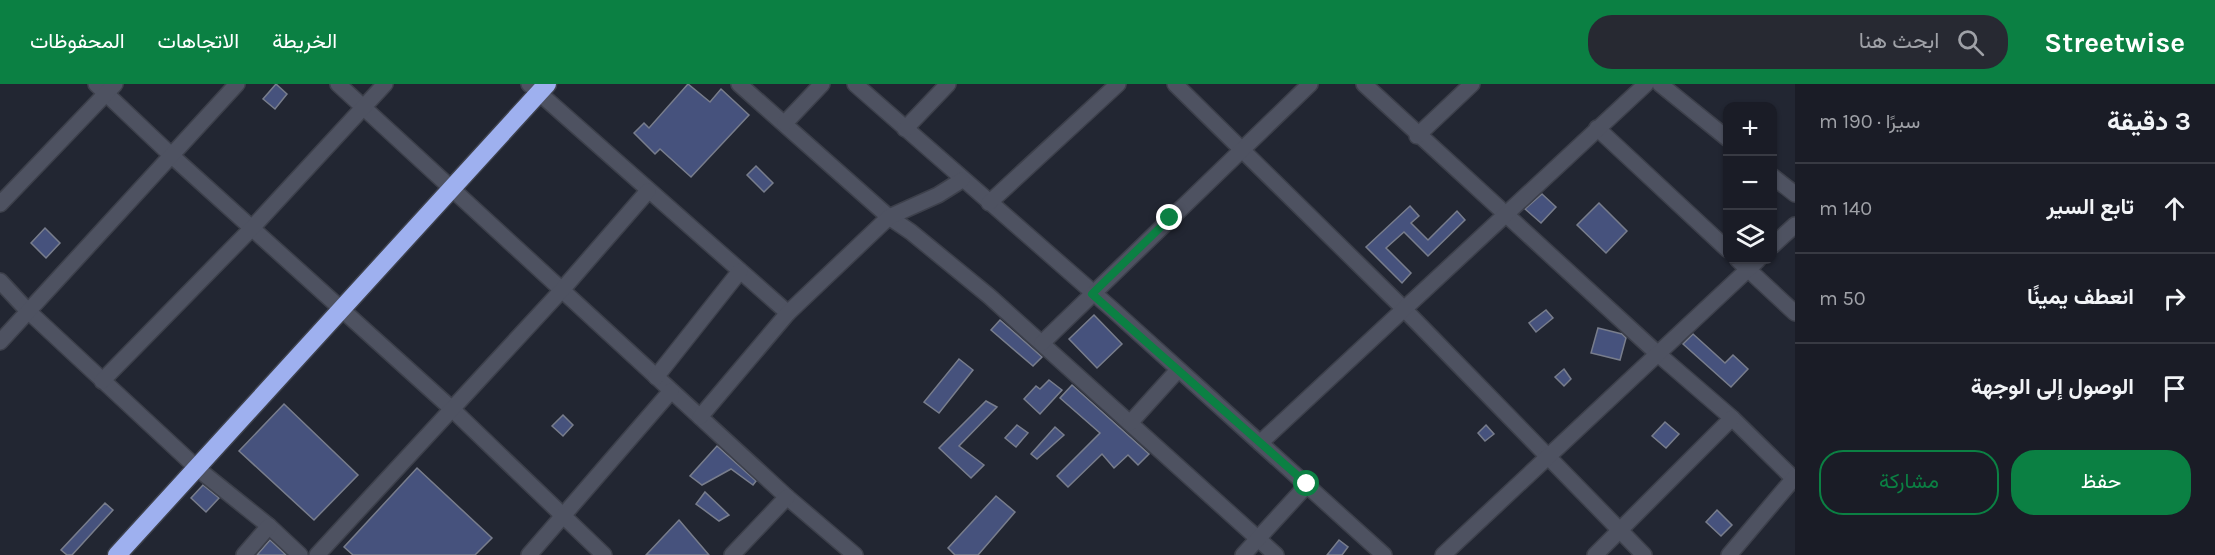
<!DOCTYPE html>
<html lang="ar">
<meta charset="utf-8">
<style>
:root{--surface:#1a1c26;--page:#272932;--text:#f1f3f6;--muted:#9fa1a7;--line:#383a43;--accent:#0b8043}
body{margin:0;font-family:Karla,Vazirmatn,sans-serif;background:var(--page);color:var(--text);direction:rtl}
.controls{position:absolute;right:18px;top:18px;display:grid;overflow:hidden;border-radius:12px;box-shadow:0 2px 4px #0004}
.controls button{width:54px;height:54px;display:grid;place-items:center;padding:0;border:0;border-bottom:2px solid var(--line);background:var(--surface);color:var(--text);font:30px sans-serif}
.stop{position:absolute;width:18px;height:18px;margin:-14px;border:4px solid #0b8043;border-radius:50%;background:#fff}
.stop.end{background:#0b8043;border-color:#fff;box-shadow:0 2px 6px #0008}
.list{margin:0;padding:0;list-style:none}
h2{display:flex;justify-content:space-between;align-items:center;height:78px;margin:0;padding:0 24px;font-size:26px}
h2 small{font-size:20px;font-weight:400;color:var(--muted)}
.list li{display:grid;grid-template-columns:39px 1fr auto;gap:18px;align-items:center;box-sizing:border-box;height:90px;padding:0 24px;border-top:2px solid var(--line)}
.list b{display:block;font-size:22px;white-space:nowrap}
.list em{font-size:20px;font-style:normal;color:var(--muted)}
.actions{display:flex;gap:12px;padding:18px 24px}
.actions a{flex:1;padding:14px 0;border:2px solid var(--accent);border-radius:24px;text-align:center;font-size:21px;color:var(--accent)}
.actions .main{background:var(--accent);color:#fff}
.icon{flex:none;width:33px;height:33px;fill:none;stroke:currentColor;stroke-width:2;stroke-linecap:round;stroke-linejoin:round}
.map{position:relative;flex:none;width:1795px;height:471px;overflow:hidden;direction:ltr}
header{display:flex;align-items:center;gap:36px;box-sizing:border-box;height:84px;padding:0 30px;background:var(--accent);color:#fff}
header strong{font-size:28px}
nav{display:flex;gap:33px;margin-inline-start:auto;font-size:21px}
.search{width:420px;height:54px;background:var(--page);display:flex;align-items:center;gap:15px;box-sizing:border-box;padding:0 21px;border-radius:24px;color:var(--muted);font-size:22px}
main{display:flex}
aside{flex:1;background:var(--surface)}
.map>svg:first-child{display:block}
.building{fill:#46527d;stroke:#787d8c;stroke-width:1.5}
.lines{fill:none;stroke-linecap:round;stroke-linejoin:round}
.minor-casing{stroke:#3d404b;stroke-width:18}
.highway-casing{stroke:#3d404b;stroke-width:21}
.minor{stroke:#4e5261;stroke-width:15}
.highway{stroke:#9eb0ef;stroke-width:18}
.route{stroke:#0b8043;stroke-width:8}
</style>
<header>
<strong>Streetwise</strong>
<div class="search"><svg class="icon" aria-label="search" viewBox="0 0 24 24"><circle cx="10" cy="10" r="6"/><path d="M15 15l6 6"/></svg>ابحث هنا</div>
<nav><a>الخريطة</a><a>الاتجاهات</a><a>المحفوظات</a></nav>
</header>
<main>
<aside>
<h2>3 دقيقة<small>سيرًا · 190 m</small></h2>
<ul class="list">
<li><svg class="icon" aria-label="ahead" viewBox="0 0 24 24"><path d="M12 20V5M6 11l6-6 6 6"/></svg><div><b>تابع السير</b></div><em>140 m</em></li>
<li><svg class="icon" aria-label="right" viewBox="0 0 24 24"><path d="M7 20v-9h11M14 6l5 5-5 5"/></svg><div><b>انعطف يمينًا</b></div><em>50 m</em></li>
<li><svg class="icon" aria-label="arrive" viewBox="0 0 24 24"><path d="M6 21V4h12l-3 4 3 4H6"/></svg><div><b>الوصول إلى الوجهة</b></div></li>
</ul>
<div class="actions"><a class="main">حفظ</a><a>مشاركة</a></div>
</aside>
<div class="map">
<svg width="1795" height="471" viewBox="0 0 1795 471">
<rect width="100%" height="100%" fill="#222632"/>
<!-- building -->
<g class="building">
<path d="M276,0L287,10L275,25L263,15Z"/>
<path d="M688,0L710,18L721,5L749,31L691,93L660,65L655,70L634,49L644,39L649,44Z"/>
<path d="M756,82L773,99L764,108L747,91Z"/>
<path d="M1542,110L1556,123L1541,139L1525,125Z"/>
<path d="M1599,119L1627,147L1606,169L1577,141Z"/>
<path d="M1410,122L1419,132L1411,139L1428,156L1457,127L1465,136L1428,172L1404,148L1386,164L1411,189L1402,199L1366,163Z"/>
<path d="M45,144L60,159L46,174L31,159Z"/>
<path d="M1546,226L1553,234L1536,248L1529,239Z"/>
<path d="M1094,231L1122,260L1097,284L1069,255Z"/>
<path d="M1000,236L1042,273L1033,282L991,246Z"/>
<path d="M1598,244L1622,250L1626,254L1620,276L1591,269Z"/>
<path d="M1693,250L1725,279L1733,271L1748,285L1731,303L1683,260Z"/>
<path d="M959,275L973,286L939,329L924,318Z"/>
<path d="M1564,285L1571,295L1564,302L1555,293Z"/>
<path d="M1049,296L1062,306L1040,330L1024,315L1036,302L1040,305Z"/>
<path d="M1072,301L1149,370L1138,381L1128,371L1114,384L1102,370L1068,403L1057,392L1100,349L1060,314Z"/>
<path d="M986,317L997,323L959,362L984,381L971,394L939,364Z"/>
<path d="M284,320L358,391L314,436L239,367Z"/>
<path d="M563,331L573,341L563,352L552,342Z"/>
<path d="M1665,338L1679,350L1666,364L1652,352Z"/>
<path d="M1017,341L1028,349L1016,363L1005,354Z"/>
<path d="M1486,341L1494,350L1485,357L1478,349Z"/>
<path d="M1055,343L1064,351L1037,375L1031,370Z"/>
<path d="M717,362L756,397L753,401L731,385L702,401L690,392Z"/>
<path d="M417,384L492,454L475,471H353L344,463Z"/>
<path d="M203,401L219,414L206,428L191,414Z"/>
<path d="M705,408L729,431L719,437L696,420Z"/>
<path d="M996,412L1015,428L978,471H955L948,464Z"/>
<path d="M105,419L113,426L72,471H67L61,466Z"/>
<path d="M1717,426L1732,441L1721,452L1706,438Z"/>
<path d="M679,436L709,471H646Z"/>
<path d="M270,456L286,471H257Z"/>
<path d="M1339,456L1348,463L1342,471H1327Z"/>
</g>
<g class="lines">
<!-- minor casing -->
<g class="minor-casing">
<g id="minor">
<path d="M96,0L172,72L452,325L604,471"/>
<path d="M338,0L787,413L855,471"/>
<path d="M529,0L788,229"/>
<path d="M739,0L889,133L911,148L989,212L1276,471"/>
<path d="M855,0L1113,226L1384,471"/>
<path d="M1175,0L1403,224L1644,471"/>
<path d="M1364,0L1658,270L1732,334L1795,396"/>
<path d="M1660,0L1728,55"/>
<path d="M785,39L822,0"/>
<path d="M1597,44L1728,166"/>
<path d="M905,45L948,0"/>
<path d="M1417,52L1472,0"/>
<path d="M1772,92L1795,110"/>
<path d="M989,119L1118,0"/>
<path d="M0,120L115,0"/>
<path d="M1772,162L1795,141"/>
<path d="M1738,176L1795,229"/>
<path d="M0,197L27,226L198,385L269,442L300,471"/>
<path d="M0,258L237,0"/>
<path d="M1042,259L1310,0"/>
<path d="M656,293L740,187"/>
<path d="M102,297L252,144L385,0"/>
<path d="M700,333L788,229L889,133L938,111L962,96"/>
<path d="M1130,339L1178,286"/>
<path d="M1260,359L1646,0"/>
<path d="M244,471L269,442"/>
<path d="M317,471L561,207L648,107"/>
<path d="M529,471L671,307"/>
<path d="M732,471L787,413"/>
<path d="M1243,471L1307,401"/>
<path d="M1443,471L1758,176"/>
<path d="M1595,471L1732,334"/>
<path d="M1729,471L1795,393"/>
</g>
</g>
<!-- highway casing -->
<g class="highway-casing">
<path id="highway" d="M117,471L547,0"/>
</g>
<!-- minor -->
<use href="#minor" class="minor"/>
<!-- highway -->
<use href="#highway" class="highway"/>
</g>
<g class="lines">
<!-- route -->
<path class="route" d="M1170,134L1092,210L1307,400"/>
</g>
</svg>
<div class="controls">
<button>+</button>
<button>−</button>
<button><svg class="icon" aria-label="layers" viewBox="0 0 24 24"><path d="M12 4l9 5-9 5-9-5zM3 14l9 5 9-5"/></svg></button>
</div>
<div class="stop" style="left:1307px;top:400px"></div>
<div class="stop end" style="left:1170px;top:134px"></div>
</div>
</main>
